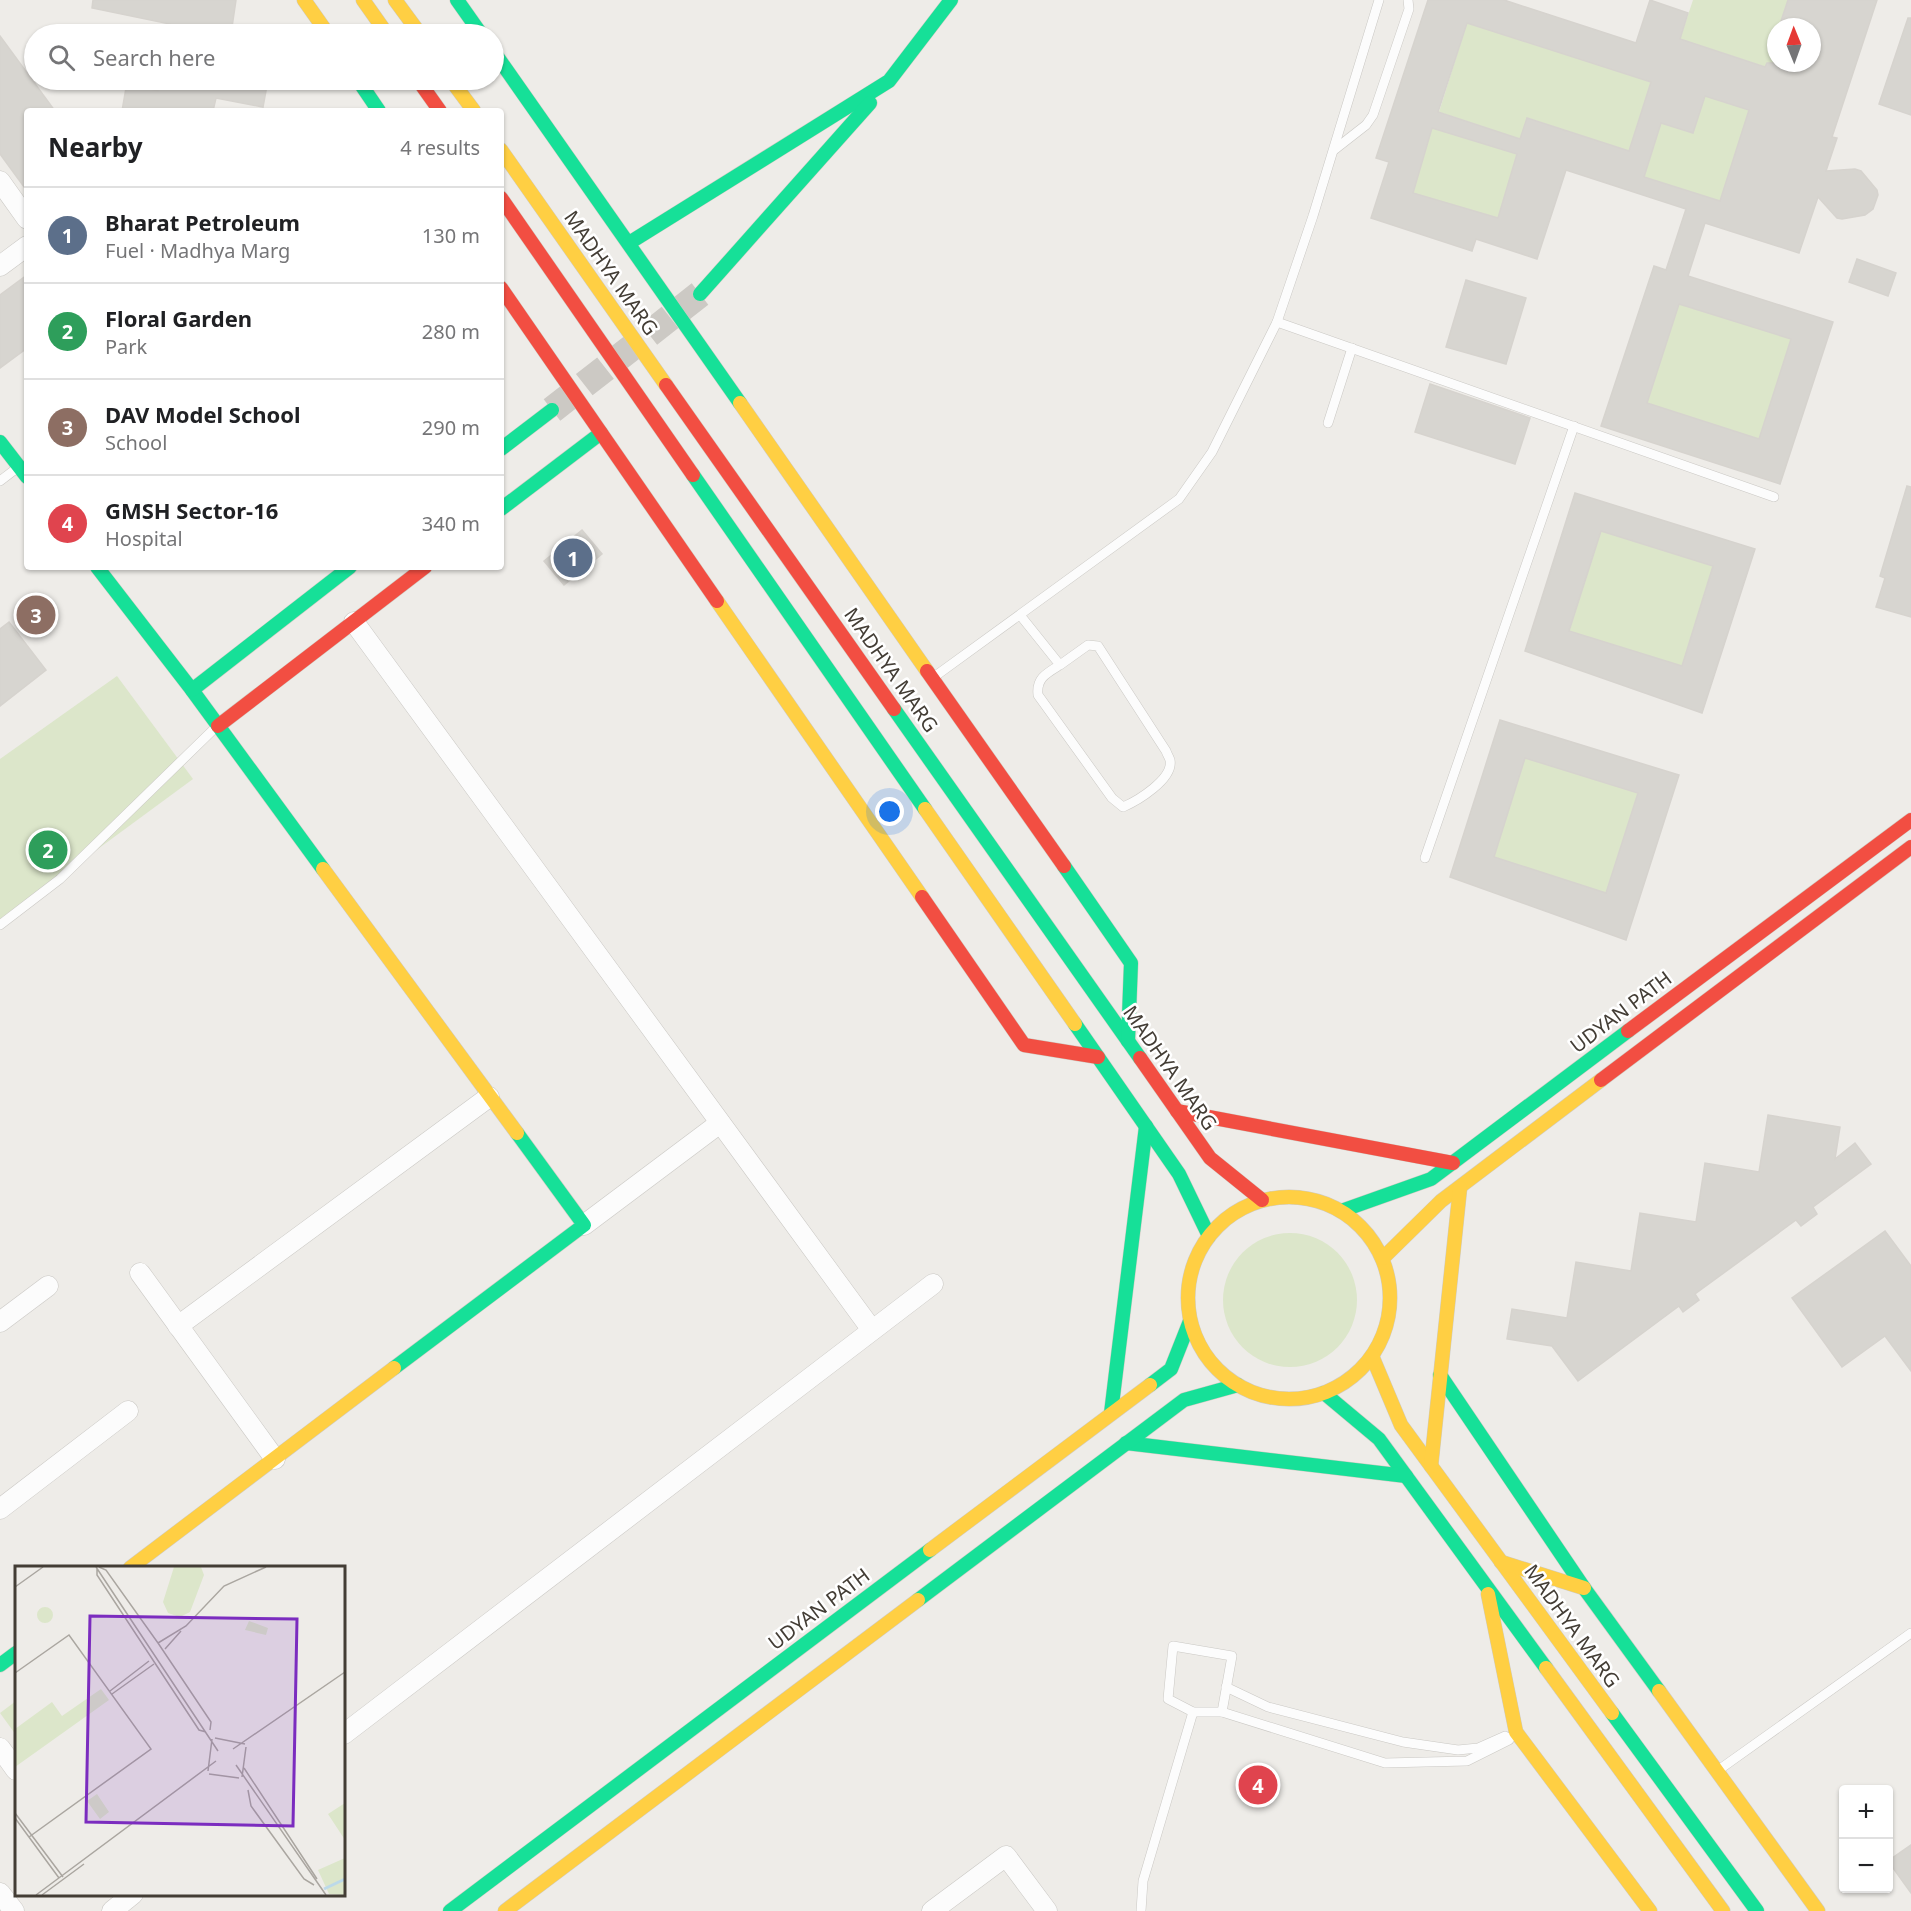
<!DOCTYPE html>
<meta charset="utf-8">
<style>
:root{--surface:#fff;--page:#f2f2f2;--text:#202124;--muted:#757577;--line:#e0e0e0;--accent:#7c3aed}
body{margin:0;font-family:"Noto Sans",sans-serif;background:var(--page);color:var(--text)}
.controls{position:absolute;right:18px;bottom:18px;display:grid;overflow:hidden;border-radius:6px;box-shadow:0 2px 4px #0004}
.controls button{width:54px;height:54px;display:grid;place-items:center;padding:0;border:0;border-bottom:2px solid var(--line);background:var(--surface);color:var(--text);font:30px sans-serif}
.compass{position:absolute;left:1767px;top:18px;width:54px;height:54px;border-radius:50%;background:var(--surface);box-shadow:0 2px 4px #0004;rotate:359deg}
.you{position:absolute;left:890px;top:812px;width:21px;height:21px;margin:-15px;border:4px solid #fff;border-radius:50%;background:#1a73e8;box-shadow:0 0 0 9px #1a73e833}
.badge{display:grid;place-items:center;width:39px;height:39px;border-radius:50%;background:var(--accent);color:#fff;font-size:20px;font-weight:700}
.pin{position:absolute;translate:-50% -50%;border:3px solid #fff;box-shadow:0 2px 6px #0006}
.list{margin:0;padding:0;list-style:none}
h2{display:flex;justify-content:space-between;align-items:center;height:78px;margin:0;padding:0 24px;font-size:26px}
h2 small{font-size:20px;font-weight:400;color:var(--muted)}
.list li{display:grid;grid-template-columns:39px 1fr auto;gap:18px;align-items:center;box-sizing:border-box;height:96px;padding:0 24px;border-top:2px solid var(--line)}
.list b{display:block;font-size:22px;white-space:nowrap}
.list p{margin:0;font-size:20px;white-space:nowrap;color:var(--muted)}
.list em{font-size:20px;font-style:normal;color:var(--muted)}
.icon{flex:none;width:33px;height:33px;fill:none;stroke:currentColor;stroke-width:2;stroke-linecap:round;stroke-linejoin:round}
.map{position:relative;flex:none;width:1911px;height:1911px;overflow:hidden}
.search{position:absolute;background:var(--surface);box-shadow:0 2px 4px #0004;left:24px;top:24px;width:480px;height:66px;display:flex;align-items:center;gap:15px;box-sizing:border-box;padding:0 21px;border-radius:33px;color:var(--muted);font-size:22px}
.panel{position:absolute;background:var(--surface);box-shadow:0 2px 4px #0004;left:24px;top:108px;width:480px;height:462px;border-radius:6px}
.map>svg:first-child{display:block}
.green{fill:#dce6ca}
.building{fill:#d7d5d0;stroke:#d6d3ce;stroke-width:1.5;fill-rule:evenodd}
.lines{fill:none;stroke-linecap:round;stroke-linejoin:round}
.secondary-tunnel{stroke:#ccc9c4;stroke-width:27;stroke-dasharray:27 14;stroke-linecap:butt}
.lane-casing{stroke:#cac8c4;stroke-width:10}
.street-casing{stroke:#cac8c4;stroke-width:21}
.fast-casing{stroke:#cfcbc2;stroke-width:15}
.slow-casing{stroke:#cfcbc2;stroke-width:15}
.jam-casing{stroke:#cfcbc2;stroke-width:15}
.lane{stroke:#fcfcfc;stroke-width:9}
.street{stroke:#fcfcfc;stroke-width:20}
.fast{stroke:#16e098;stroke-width:14}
.slow{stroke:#ffcf43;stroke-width:14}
.jam{stroke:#f24e42;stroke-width:14}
.labels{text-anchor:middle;stroke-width:5;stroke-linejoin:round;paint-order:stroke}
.street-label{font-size:20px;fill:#433d35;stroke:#fff}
.inset-river{fill:none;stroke:#bcd9e9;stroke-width:3}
.inset-road{fill:none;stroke:#aaa6a0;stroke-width:1.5}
.view{fill:#7b2cbf;fill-opacity:0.15;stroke:#7b2cbf;stroke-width:3}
.inset-edge{fill:none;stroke:#433d35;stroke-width:3}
</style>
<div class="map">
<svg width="1911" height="1911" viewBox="0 0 1911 1911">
<rect width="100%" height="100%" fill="#eeece8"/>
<!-- green -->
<g class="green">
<path d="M1693,0H1788L1779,27H1776V35L1772,47L1776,49V63L1794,76L1680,39Z"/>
<path d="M1467,23L1651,82L1629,151L1528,118L1520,139L1439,112Z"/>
<path d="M1705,96L1749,110L1720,201L1644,177L1661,123L1693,133Z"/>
<path d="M1432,128L1517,154L1498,218L1413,193Z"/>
<path d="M1679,304L1791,339L1759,439L1647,403Z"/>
<path d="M1601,531L1713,566L1682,666L1569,631Z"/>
<path d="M117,676L193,779L0,921V759Z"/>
<path d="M1525,758L1638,793L1606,893L1494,857Z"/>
<circle cx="1290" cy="1300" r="67"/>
<path d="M16,1701V1735L0,1713Z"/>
</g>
<!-- building -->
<g class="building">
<path d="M93,0H236L231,34H168L170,24L92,8Z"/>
<path d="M1428,0H1504L1636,43L1650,0L1688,13L1680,39L1765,67L1767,63H1812V27H1779L1788,0H1877L1832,137L1837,138L1826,171L1855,169L1861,171L1877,190L1878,195L1873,209L1865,215L1842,219L1837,218L1818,197L1799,253L1705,223L1688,276L1833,322L1780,484L1601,426L1654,266L1666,270L1686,209L1566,170L1537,259L1476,239L1472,251L1371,218L1389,162L1376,158ZM1467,23L1651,82L1629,151L1527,118L1520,139L1438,112ZM1705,96L1749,110L1720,201L1644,177L1661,123L1693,133ZM1432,128L1517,154L1498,218L1413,193ZM1679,304L1791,339L1759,439L1647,403Z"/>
<path d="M1908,18H1911V115L1879,104Z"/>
<path d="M0,36L55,111H27V191L0,154Z"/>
<path d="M160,80H268L263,107L216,98L213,111H122L127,82L158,91Z"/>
<path d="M1857,259L1896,273L1888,296L1849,282Z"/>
<path d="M27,275V348L0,368V295Z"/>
<path d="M1466,280L1526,298L1506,364L1446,347Z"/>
<path d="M1430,384L1530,418L1515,464L1415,432Z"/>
<path d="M1907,486L1911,487V617L1876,607L1885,578L1880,576Z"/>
<path d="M1575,493L1755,549L1702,713L1525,651ZM1601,531L1713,566L1682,666L1569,631Z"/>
<path d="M582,530L602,554L564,585L544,561Z"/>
<path d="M9,622L46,670L0,706V629Z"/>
<path d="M1500,720L1679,775L1626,940L1450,877ZM1525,758L1638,793L1606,893L1494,857Z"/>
<path d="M1768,1115L1840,1127L1835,1159L1855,1143L1871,1164L1813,1207L1817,1214L1801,1226L1796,1220L1695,1294L1699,1300L1683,1312L1679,1306L1578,1381L1552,1346L1507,1339L1512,1309L1567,1318L1576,1262L1631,1271L1640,1213L1696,1222L1705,1163L1759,1172Z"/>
<path d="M1885,1231L1911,1266V1371L1885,1336L1842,1367L1792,1298Z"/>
<path d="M1911,1845V1893L1888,1861Z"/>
</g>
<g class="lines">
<!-- secondary-tunnel -->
<path class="secondary-tunnel" d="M552,410L700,294"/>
<!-- lane casing -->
<g class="lane-casing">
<g id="lane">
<path d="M1334,150L1366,125L1373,115L1409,9L1408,0"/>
<path d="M1277,322L1774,497"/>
<path d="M1328,423L1352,348"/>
<path d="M0,481L17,468"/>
<path d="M1020,615L1060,665L1088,645L1098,646L1166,751C1167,754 1169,757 1170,760C1174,779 1137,801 1123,807L1112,798L1038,695C1036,678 1047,673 1060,665"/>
<path d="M934,677L1179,499L1212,452L1277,322L1313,216L1379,0"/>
<path d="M1425,858L1574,426"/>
<path d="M0,925L60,879L216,727"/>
<path d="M1173,1646L1232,1656L1222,1712H1193L1168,1699Z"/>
<path d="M1226,1687L1268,1707L1403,1742L1458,1750L1478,1748L1505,1736"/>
<path d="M1222,1712L1385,1763L1467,1761L1509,1740L1514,1733"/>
<path d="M1720,1769L1911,1633"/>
<path d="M1141,1911L1143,1881L1193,1712"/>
</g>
</g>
<!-- street casing -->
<g class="street-casing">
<g id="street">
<path d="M0,181L27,219"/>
<path d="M0,266L27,246"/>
<path d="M354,622L872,1330"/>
<path d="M584,1225L720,1123"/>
<path d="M140,1273L275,1459"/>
<path d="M0,1322L48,1286"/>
<path d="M178,1326L489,1097"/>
<path d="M0,1509L128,1411"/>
<path d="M344,1734L933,1284"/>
<path d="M0,1748L16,1770"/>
<path d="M0,1893L14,1911"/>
<path d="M112,1911L133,1894"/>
<path d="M932,1911L1006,1856L1047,1911"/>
</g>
</g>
<!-- fast casing -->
<g class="fast-casing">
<g id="fast">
<path d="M457,0L481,34"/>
<path d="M494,52L740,403"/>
<path d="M358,80L379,111"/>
<path d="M629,243L889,81L951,0"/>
<path d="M700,294L870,103"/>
<path d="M0,442L27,477"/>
<path d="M501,449L552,410"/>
<path d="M693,475L925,809"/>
<path d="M501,509L601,433"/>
<path d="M97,567L192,690L323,869"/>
<path d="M192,690L350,567"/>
<path d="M894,709L1140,1058"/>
<path d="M1064,866L1131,963L1128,1041"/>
<path d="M1075,1024L1179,1174L1209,1236"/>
<path d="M1341,1211L1431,1179L1628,1031"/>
<path d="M394,1368L584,1225L517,1133"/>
<path d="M1440,1375L1584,1588L1659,1691"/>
<path d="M1150,1385L1171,1369L1190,1321"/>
<path d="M1324,1393L1379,1439L1546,1668"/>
<path d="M1111,1413L1146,1126"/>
<path d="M1126,1443L1406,1476"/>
<path d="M918,1600L1184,1400L1238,1385"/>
<path d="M0,1665L16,1653"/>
<path d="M1612,1713L1757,1911"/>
<path d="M450,1911L930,1550"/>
</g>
</g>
<!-- slow casing -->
<g class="slow-casing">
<g id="slow">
<path d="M304,0L328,34"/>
<path d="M363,0L387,34"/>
<path d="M395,0L420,34"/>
<path d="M451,80L474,111"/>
<path d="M501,150L666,385"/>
<path d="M740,403L927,671"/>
<path d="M717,601L922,897"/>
<path d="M925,809L1075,1024"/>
<path d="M323,869L517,1133"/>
<circle cx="1289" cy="1298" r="101"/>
<path d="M1383,1258L1441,1201L1601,1080"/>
<path d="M1372,1356L1401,1425L1612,1713"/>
<path d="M1431,1466L1460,1188"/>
<path d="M930,1550L1150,1385"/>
<path d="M1501,1562L1584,1588"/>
<path d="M130,1568L394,1368"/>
<path d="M1488,1594L1516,1732L1650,1911"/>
<path d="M1546,1668L1723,1911"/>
<path d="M1659,1691L1818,1911"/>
<path d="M505,1911L918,1600"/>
</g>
</g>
<!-- jam casing -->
<g class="jam-casing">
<g id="jam">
<path d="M418,80L440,111"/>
<path d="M501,198L693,475"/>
<path d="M501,288L717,601"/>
<path d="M666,385L894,709"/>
<path d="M927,671L1064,866"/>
<path d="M218,726L425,567"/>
<path d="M922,897L1024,1045L1098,1057"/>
<path d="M1628,1031L1911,820"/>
<path d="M1140,1058L1210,1158L1262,1200"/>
<path d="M1601,1080L1911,847"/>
<path d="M1177,1111L1453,1163"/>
</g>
</g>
<!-- lane -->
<use href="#lane" class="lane"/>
<!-- street -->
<use href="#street" class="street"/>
<!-- fast -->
<use href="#fast" class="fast"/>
<!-- slow -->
<use href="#slow" class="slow"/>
<!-- jam -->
<use href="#jam" class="jam"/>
</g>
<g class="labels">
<!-- street labels -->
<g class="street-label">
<text transform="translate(611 273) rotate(55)" y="7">MADHYA MARG</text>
<text transform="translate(891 670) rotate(55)" y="7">MADHYA MARG</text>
<text transform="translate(1621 1012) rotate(-37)" y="7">UDYAN PATH</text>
<text transform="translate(1170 1068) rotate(55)" y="7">MADHYA MARG</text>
<text transform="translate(819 1609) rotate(-37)" y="7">UDYAN PATH</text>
<text transform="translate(1572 1626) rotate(54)" y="7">MADHYA MARG</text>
</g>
</g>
<!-- overview -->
<g transform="translate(15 1566)">
<rect width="330" height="330" fill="#eeece8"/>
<path d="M159,1H186L189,9L175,46L165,51L153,47L148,36ZM22 49a8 8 0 1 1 16 0a8 8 0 1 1-16 0ZM234,55L253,62L251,69L230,64ZM86,123L94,134L0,201V163L37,136L47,150ZM82,228L94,246L85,253L72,235ZM330,237V274L313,248ZM330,292V329L314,328L303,304Z" fill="#dce6ca"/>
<path class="inset-river" d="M309,323L330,313"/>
<path class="inset-road" d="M81,1L203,185M84,1L91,4L143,77L196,156L195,164M82,3V9L184,164L191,166M0,21L28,1M143,77L171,60L209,20L251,1M150,83L166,65M0,107L54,69L136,183L14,271M95,125L134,95M97,128L139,98M200,172L230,178M218,183L330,106M221,199L311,329M229,202L302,313M193,205L197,173M194,208L224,212M227,211L231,181M233,224L236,240L289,313L299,319M0,247L48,311M0,252L44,312M21,329L201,195M27,329L69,298"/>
<path class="view" d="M75,50L282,53L278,260L71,256Z"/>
<rect width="330" height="330" class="inset-edge"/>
</g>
</svg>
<div class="controls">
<button>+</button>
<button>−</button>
</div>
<svg class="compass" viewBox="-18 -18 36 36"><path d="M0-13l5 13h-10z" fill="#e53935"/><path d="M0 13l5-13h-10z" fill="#757577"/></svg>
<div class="you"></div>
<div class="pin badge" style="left:573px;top:558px;background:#5c6f8a">1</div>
<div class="pin badge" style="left:48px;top:850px;background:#2e9e5b">2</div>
<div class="pin badge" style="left:36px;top:615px;background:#8d6e63">3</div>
<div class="pin badge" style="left:1258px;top:1785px;background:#e0444e">4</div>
<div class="search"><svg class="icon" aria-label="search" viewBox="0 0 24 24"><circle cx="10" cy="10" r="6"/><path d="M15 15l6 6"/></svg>Search here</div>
<section class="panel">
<h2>Nearby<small>4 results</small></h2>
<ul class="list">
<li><span class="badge" style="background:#5c6f8a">1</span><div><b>Bharat Petroleum</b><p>Fuel · Madhya Marg</p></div><em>130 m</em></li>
<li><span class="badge" style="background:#2e9e5b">2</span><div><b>Floral Garden</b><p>Park</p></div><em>280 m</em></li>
<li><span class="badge" style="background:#8d6e63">3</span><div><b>DAV Model School</b><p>School</p></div><em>290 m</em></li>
<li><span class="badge" style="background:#e0444e">4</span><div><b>GMSH Sector-16</b><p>Hospital</p></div><em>340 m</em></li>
</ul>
</section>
</div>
